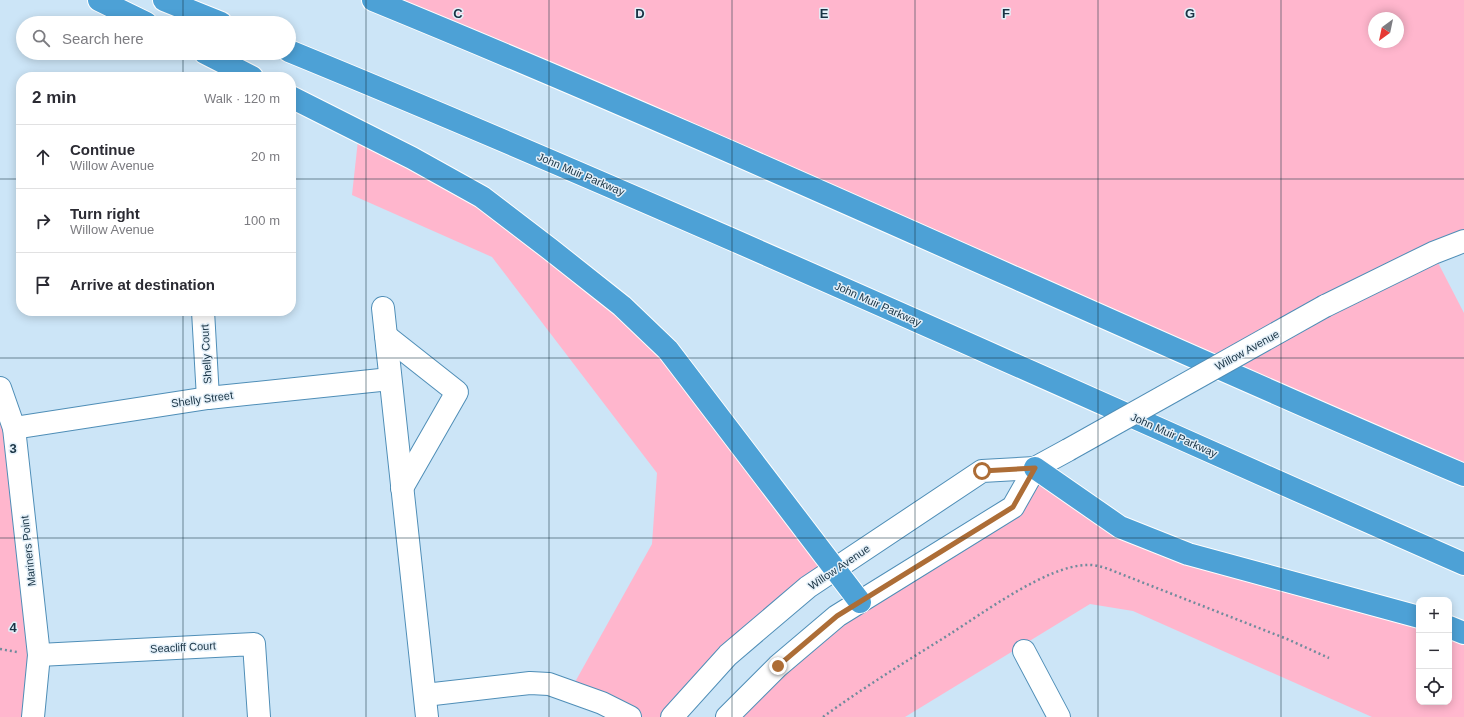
<!DOCTYPE html>
<meta charset="utf-8">
<style>
:root{--surface:#fff;--page:#f2f2f3;--text:#2b2b33;--muted:#7c7c81;--line:#e1e1e2}
body{margin:0;font-family:Helvetica,sans-serif;background:var(--page);color:var(--text)}
.controls{position:absolute;right:12px;bottom:12px;display:grid;overflow:hidden;border-radius:8px;box-shadow:0 2px 10px #0003}
.controls button{width:36px;height:36px;display:grid;place-items:center;padding:0;border:0;border-bottom:1px solid var(--line);background:var(--surface);color:var(--text);font:20px sans-serif}
.compass{position:absolute;left:1368px;top:12px;width:36px;height:36px;border-radius:50%;background:var(--surface);box-shadow:0 2px 10px #0003;rotate:213deg}
.stop{position:absolute;width:12px;height:12px;margin:-9px;border:3px solid #ad6d36;border-radius:50%;background:#fff}
.stop.end{background:#ad6d36;border-color:#fff;box-shadow:0 1px 4px #0008}
.list{margin:0;padding:0;list-style:none}
h2{display:flex;justify-content:space-between;align-items:center;height:52px;margin:0;padding:0 16px;font-size:17px}
h2 small{font-size:13px;font-weight:400;color:var(--muted)}
.list li{display:grid;grid-template-columns:26px 1fr auto;gap:12px;align-items:center;box-sizing:border-box;height:64px;padding:0 16px;border-top:1px solid var(--line)}
.list b{display:block;font-size:15px;white-space:nowrap}
.list p{margin:0;font-size:13px;white-space:nowrap;color:var(--muted)}
.list em{font-size:13px;font-style:normal;color:var(--muted)}
.icon{flex:none;width:22px;height:22px;fill:none;stroke:currentColor;stroke-width:2;stroke-linecap:round;stroke-linejoin:round}
.map{position:relative;flex:none;width:1464px;height:717px;overflow:hidden}
.search{position:absolute;background:var(--surface);box-shadow:0 2px 10px #0003;left:16px;top:16px;width:280px;height:44px;display:flex;align-items:center;gap:10px;box-sizing:border-box;padding:0 14px;border-radius:22px;color:var(--muted);font-size:15px}
.panel{position:absolute;background:var(--surface);box-shadow:0 2px 10px #0003;left:16px;top:72px;width:280px;height:244px;border-radius:16px}
.map>svg:first-child{display:block}
.green{fill:#ffb6cd;fill-rule:evenodd}
.lines{fill:none;stroke-linecap:round;stroke-linejoin:round}
.minor-casing{stroke:#4f8eb7;stroke-width:24}
.highway-casing{stroke:#fff;stroke-width:24}
.path{stroke:#718b9c;stroke-width:2.5;stroke-dasharray:2 3;stroke-linecap:butt}
.minor{stroke:#fff;stroke-width:22}
.highway{stroke:#4da1d6;stroke-width:22}
.minor-bridge-casing{stroke:#4f8eb7;stroke-width:24;stroke-linecap:butt}
.minor-bridge{stroke:#fff;stroke-width:22}
.route{stroke:#ad6d36;stroke-width:5}
.grid{fill:none;stroke:#183344;stroke-width:1;stroke-opacity:0.55}
.labels{text-anchor:middle;stroke-width:3;stroke-linejoin:round;paint-order:stroke}
.street-label{font-size:11px;fill:#183344;stroke:#e4f0f9}
.grid-label{font-size:13px;text-anchor:middle;font-weight:bold;fill:#183344;stroke:#e4f0f9;stroke-width:3;stroke-linejoin:round;paint-order:stroke}
</style>
<div class="map">
<svg width="1464" height="717" viewBox="0 0 1464 717">
<rect width="100%" height="100%" fill="#cce5f7"/>
<!-- green -->
<g class="green">
<path d="M362,0H1464V241L1433,253L1464,313V475L1222,370L1321,308L1212,355L747,159ZM1374,18H1398V42H1374Z"/>
<path d="M359,131L412,158L622,306L835,569L672,717H630L570,691L652,544L657,473L492,257L352,195Z"/>
<path d="M0,388L14,428L33,717H0Z"/>
<path d="M1035,468L1120,527L1419,617V702H1449V627L1464,633V717H1372L1133,611L1090,604L905,717H727L778,666L1013,507Z"/>
</g>
<g class="lines">
<!-- minor casing -->
<g class="minor-casing">
<g id="minor">
<path d="M1325,306L1433,253L1464,241"/>
<path d="M383,308L427,717"/>
<path d="M203,311L208,398"/>
<path d="M386,336L457,392L402,488"/>
<path d="M0,388L14,428L39,655L33,717"/>
<path d="M14,428L208,398L390,379"/>
<path d="M1024,651L1059,717"/>
<path d="M39,655L254,644L259,717"/>
<path d="M425,695L530,683L549,684L602,703L630,717"/>
<path d="M672,717L728,655L808,587L982,471L1035,468L1068,450"/>
<path d="M727,717L778,666L837,616L1013,507L1035,468"/>
</g>
</g>
<!-- highway casing -->
<g class="highway-casing">
<g id="highway">
<path d="M99,0L146,23"/>
<path d="M164,0L221,23"/>
<path d="M373,0C740,150 1099,319 1464,475"/>
<path d="M289,51C684,213 1073,392 1464,564"/>
<path d="M205,53L252,77"/>
<path d="M291,97L412,158L482,197L550,249L622,306L668,350L860,602"/>
<path d="M1035,468L1120,527L1188,554L1419,617"/>
<path d="M1449,627L1464,633"/>
</g>
</g>
<!-- path -->
<g class="path">
<path d="M0,649L17,652"/>
<path d="M823,717C864,687 907,661 950,634C983,613 1047,566 1086,565C1098,564 1111,570 1121,574L1287,639L1329,658"/>
</g>
<!-- minor -->
<use href="#minor" class="minor"/>
<!-- highway -->
<use href="#highway" class="highway"/>
<!-- minor-bridge casing -->
<g class="minor-bridge-casing">
<path id="minor-bridge" d="M1068,450L1325,306"/>
</g>
<!-- minor-bridge -->
<use href="#minor-bridge" class="minor-bridge"/>
</g>
<g class="lines">
<!-- route -->
<path class="route" d="M778,666L837,616L1013,507L1035,468L982,471"/>
</g>
<!-- grid -->
<path class="grid" d="M183,0V23M366,0V717M549,0V717M732,0V717M915,0V717M1098,0V717M1281,0V717M183,53V77M0,179H21M291,179H1464M183,311V717M0,358H1464M0,538H1464"/>
<g class="labels">
<!-- street labels -->
<g class="street-label">
<text transform="translate(581 174) rotate(23)" y="4">John Muir Parkway</text>
<text transform="translate(878 304) rotate(24)" y="4">John Muir Parkway</text>
<text transform="translate(1247 350) rotate(-29)" y="4">Willow Avenue</text>
<text transform="translate(206 354) rotate(-93)" y="4">Shelly Court</text>
<text transform="translate(202 399) rotate(-8)" y="4">Shelly Street</text>
<text transform="translate(1174 435) rotate(24)" y="4">John Muir Parkway</text>
<text transform="translate(28 551) rotate(-96)" y="4">Mariners Point</text>
<text transform="translate(839 567) rotate(-34)" y="4">Willow Avenue</text>
<text transform="translate(183 647) rotate(-3)" y="4">Seacliff Court</text>
</g>
</g>
<g class="grid-label">
<text x="458" y="18">C</text>
<text x="640" y="18">D</text>
<text x="824" y="18">E</text>
<text x="1006" y="18">F</text>
<text x="1190" y="18">G</text>
<text x="13" y="453">3</text>
<text x="13" y="632">4</text>
</g>
</svg>
<div class="controls">
<button>+</button>
<button>−</button>
<button><svg class="icon" aria-label="locate" viewBox="0 0 24 24"><circle cx="12" cy="12" r="6"/><path d="M12 2v4M12 18v4M2 12h4M18 12h4"/></svg></button>
</div>
<svg class="compass" viewBox="-18 -18 36 36"><path d="M0-13l5 13h-10z" fill="#e53935"/><path d="M0 13l5-13h-10z" fill="#7c7c81"/></svg>
<div class="stop" style="left:982px;top:471px"></div>
<div class="stop end" style="left:778px;top:666px"></div>
<div class="search"><svg class="icon" aria-label="search" viewBox="0 0 24 24"><circle cx="10" cy="10" r="6"/><path d="M15 15l6 6"/></svg>Search here</div>
<section class="panel">
<h2>2 min<small>Walk · 120 m</small></h2>
<ul class="list">
<li><svg class="icon" aria-label="ahead" viewBox="0 0 24 24"><path d="M12 20V5M6 11l6-6 6 6"/></svg><div><b>Continue</b><p>Willow Avenue</p></div><em>20 m</em></li>
<li><svg class="icon" aria-label="right" viewBox="0 0 24 24"><path d="M7 20v-9h11M14 6l5 5-5 5"/></svg><div><b>Turn right</b><p>Willow Avenue</p></div><em>100 m</em></li>
<li><svg class="icon" aria-label="arrive" viewBox="0 0 24 24"><path d="M6 21V4h12l-3 4 3 4H6"/></svg><div><b>Arrive at destination</b></div></li>
</ul>
</section>
</div>
